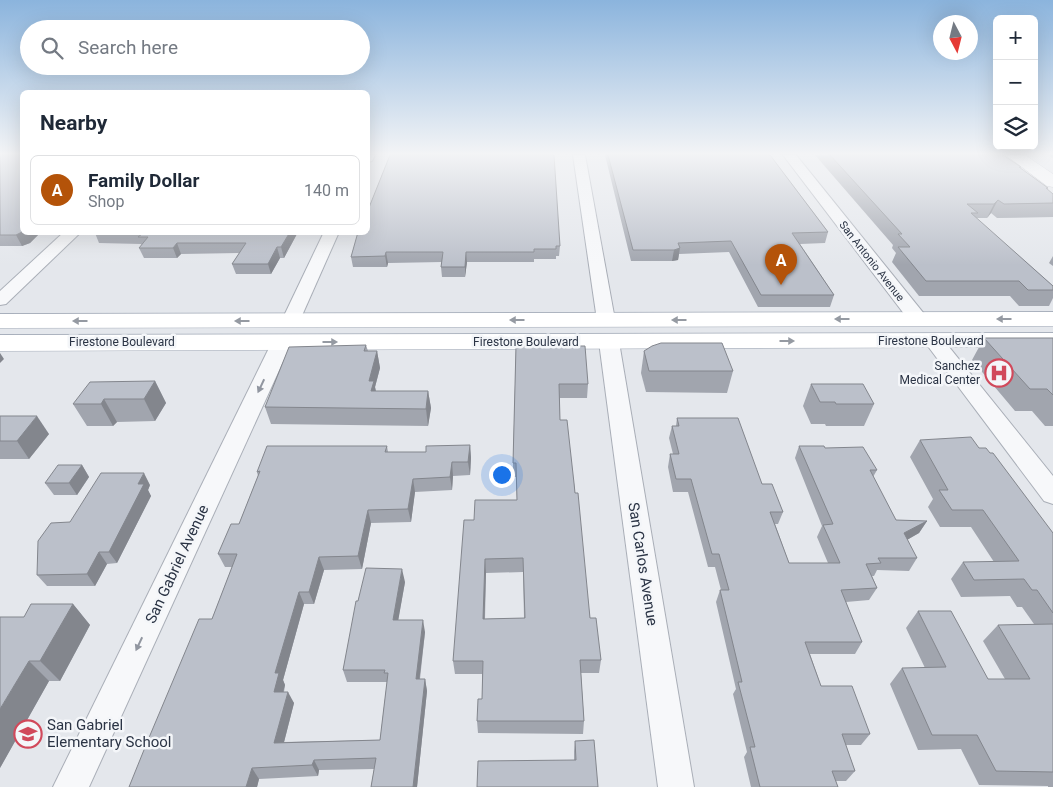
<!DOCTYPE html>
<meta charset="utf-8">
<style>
:root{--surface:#fff;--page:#f2f2f3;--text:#1f2937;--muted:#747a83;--line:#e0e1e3;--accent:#b45309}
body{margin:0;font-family:Roboto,sans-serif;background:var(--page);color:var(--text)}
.controls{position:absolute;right:15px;top:15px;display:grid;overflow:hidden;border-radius:8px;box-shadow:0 5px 20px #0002}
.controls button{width:45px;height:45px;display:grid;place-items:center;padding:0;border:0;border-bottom:1px solid var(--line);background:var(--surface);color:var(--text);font:25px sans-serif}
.compass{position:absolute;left:933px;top:15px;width:45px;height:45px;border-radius:50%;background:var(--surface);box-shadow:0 5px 20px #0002;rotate:173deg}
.you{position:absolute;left:501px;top:474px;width:18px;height:18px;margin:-12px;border:4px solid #fff;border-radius:50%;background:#1a73e8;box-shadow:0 0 0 8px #1a73e833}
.badge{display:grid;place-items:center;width:32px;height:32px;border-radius:50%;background:var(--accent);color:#fff;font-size:16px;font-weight:700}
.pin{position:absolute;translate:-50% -41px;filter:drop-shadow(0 1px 2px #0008)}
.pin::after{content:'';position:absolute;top:26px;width:18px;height:15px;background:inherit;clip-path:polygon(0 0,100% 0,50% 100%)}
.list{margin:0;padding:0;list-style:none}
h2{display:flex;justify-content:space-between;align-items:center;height:65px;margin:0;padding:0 20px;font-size:21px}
h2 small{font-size:16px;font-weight:400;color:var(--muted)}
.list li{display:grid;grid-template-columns:32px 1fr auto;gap:15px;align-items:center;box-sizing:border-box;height:70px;margin:0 10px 10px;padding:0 10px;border:1px solid var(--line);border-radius:8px}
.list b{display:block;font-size:19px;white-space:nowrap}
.list p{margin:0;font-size:16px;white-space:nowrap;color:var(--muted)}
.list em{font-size:16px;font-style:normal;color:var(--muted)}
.icon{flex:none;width:28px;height:28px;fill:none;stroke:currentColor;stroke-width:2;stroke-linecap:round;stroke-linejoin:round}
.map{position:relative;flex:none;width:1053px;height:787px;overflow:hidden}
.search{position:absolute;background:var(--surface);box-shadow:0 5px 20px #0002;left:20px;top:20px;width:350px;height:55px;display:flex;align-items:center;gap:12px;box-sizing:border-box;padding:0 18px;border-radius:28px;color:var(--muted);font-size:19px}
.panel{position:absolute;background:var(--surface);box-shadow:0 5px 20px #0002;left:20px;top:90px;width:350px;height:145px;border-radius:8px}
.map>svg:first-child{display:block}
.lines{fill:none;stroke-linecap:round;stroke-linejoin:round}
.minor-casing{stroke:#a9aeb7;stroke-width:2}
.secondary-casing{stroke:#a9aeb7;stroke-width:1}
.primary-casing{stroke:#a3abb8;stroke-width:1}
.minor{fill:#f7f8fa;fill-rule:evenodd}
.secondary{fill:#fff;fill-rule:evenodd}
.primary{fill:#fff;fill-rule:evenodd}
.wall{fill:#a1a5ae;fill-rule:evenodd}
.shaded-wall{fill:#83868d}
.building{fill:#bbc0ca;stroke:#83868d;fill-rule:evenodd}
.oneway{fill:#959aa2}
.oneway2{fill:#9196a0}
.labels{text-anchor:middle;stroke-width:5;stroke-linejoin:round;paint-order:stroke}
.far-street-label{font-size:11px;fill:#2b3445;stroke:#f4f6f9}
.street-label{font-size:12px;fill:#2b3445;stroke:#f4f6f9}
.poi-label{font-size:12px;fill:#2b3445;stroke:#f4f6f9;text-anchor:end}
.near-street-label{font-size:15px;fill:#2b3445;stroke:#f4f6f9}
.near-poi-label{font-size:15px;fill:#2b3445;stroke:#f4f6f9;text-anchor:start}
</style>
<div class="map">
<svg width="1053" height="787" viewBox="0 0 1053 787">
<rect width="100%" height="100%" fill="#e4e7ec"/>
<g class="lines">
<!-- minor casing -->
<g class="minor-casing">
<g id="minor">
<path d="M368,155H375L372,161L368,162Z"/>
<path d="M573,155H585L615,320L613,324H599L597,320Z"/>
<path d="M783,155H796L925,315L927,319L925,323H911Z"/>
<path d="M64,232H81L6,304L0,305V291Z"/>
<path d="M324,232H339L300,320L298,324H284L282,320Z"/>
<path d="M934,335L941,337L1053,476V504L1044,501L924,341L927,337Z"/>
<path d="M282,336L289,338L292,342L89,787H53L272,342L275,338Z"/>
<path d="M609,336L616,338L619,342L694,787H658L599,342L602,338Z"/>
</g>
</g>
<!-- secondary casing -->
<g class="secondary-casing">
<path id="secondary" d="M1006,155H1025L1053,174V187L1047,186Z"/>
</g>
<!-- primary casing -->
<g class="primary-casing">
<g id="primary">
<path d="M1053,312V326L0,328V314Z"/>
<path d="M1053,333V347L0,351V335Z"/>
</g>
</g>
<!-- minor -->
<use href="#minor" class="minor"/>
<!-- secondary -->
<use href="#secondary" class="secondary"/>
<!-- primary -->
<use href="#primary" class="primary"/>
</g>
<!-- wall -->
<g class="wall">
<path d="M0,155L22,232H41L30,243L22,246H0Z"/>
<path d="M605,155H770L828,232L825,243L800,244L834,295L830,307H758L729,252L679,254L678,260L672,261H631Z"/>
<path d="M815,155H1003L1021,167L1020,168L1048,188V190L1053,194V217L997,218L991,213L987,218H976L1053,286V298L1049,306H1019L1010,296H919L892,262L896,253L892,248L893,245Z"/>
<path d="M1048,155H1053V158Z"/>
<path d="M298,232L284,258H280L271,274H236L232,264L239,253L181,254L177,258H144L139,248L142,245L141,244L99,243L95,233Z"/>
<path d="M358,233L560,246L559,256H556V259H534V262H467L465,277H442L441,267L442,262L388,263L387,267H353L351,257Z"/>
<path d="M1053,256V266L1049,263Z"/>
<path d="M984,338H1053V426H1045L1032,411H1015L972,360Z"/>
<path d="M366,345L368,351H377L380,368L375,387L376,391H428L431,408L428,426L271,424L265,407Z"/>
<path d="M516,346L588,384L587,398H560V420L574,483L590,618L601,660L599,673H581L584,721L583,734L478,733L477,721L482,699V674H455L453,661L474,520L517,500L516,477H513V463ZM523,572L524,618L485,619L486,573Z"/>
<path d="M644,351L733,371L727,393L646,392L641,373Z"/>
<path d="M155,381L166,403L155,421L117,422L113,426H87L73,404Z"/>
<path d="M811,384L874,404L864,426H826L825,424H811L803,406Z"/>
<path d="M0,416L49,434L29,459H0Z"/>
<path d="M677,418L762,484L783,512L778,524H775L789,563H828L817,537L822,526L795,458L799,446L825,448L877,470L873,477L896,520L927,521L919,533L907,540L917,558L909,571L877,570L874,576H872L877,588L869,600L846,602L862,642L855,654H810L821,686L870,734L861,745H846L855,771L846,781H836L838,787H751L744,757L747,752L733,694L736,689L716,602L720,590H721L715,567H708L688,492H673L668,467L670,454H673L669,438L672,426H676Z"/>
<path d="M920,440L979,448L1053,533V787H1048V786L979,785L961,749L918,750L890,684L902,668H925L906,628L918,611L988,679H1005L983,641L998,625L1034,624L1022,607H1017L1010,596L961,597L951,579L963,562H994L971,527H940L928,507L933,499L910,457Z"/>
<path d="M470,445L471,458L470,475L453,476L452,490L415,492L411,522L371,523L362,569L324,570L314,604H304L283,680L285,685L284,692L294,703L284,742L380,740L387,682H347L343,670L358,601L405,582L398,620L425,632L420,679H425L427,691L417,787H371L374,769L319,770L318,776L259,779L257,787H129L212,619L232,567H225L218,554L239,524L258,476L257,472L387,446L388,452H426Z"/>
<path d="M82,465L89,477L77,495H54L45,483Z"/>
<path d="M150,485L148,490L151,496L117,563L107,564L95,586H47L37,575L70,522Z"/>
<path d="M73,604L90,625L60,681H49L0,768L24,617Z"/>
<path d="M575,741L598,787L574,760V751Z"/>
</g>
<!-- shaded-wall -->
<g class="shaded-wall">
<path d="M998,200L991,213L987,218L994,204Z"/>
<path d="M22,232H41L30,243L22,246L16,235Z"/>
<path d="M290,232H298L284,258L281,247Z"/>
<path d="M177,243L181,254L177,258L173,248Z"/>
<path d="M277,247L280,258L271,274L268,264Z"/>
<path d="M680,248L678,260L672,261L674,250Z"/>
<path d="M386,252L388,263L387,267L385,256Z"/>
<path d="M466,252L467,262L465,277V267Z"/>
<path d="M377,351L380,368L375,387L377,398L374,408L369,381Z"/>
<path d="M0,353L4,359L0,363Z"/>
<path d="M155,381L166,403L155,421L144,399Z"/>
<path d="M428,391L431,408L428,426L426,409Z"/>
<path d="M104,399L117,422L113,426L101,404Z"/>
<path d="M37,416L49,434L29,459L17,441Z"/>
<path d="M470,445L471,458L470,475L468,462Z"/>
<path d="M452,462L453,476L452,490L450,477Z"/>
<path d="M82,465L89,477L77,495L69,483Z"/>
<path d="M144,473L150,485L148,490L151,496L117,563L109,552L138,484Z"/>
<path d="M413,479L415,492L411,522L408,509Z"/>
<path d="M368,510L371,523L362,569L358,556Z"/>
<path d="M927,521L919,533L896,546L904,533Z"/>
<path d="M99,552L107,564L95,586L87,574Z"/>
<path d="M319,557L324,570L314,604L309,592Z"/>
<path d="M485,559L486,573L484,632L483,619Z"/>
<path d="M402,569L405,582L396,633L393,620Z"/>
<path d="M299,592L304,604L283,680L285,685L280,704L274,692L275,673Z"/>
<path d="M73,604L90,625L60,681L40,661Z"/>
<path d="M423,620L425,632L418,691L416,679Z"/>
<path d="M29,661L49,681L0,768V709Z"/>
<path d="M425,679L427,691L417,787H413Z"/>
<path d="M288,692L294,703L281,754L274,743Z"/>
<path d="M314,760L319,770L318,776L312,765Z"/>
<path d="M252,768L259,779L257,787H246Z"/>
</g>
<!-- building -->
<g class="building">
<path d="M0,155H22V232L16,235H0Z"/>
<path d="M390,155H554L560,246H556V249H534V252H466L465,267H441L443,252H386L385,256L351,257L358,232H368V210Z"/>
<path d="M608,155H770L828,232L792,233L834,295H761L731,241L678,243L680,248L674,250H633Z"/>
<path d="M830,155H1003L1021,167H1019L1048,188H1046L1053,194V203L1004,204L998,200L994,204H967L978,213H971L1053,286V290H1028L1019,281H926L898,247H910L898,234H902Z"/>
<path d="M95,232H290L281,247H277L268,264H232L246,243H177L173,248H139L148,237H138L142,234L95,233Z"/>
<path d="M984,338H1053V395L1047,389H1030Z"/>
<path d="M661,343H722L733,371H649L644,351L652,346Z"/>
<path d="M366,345L364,351H377L369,381H374L371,391H428L426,409L265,407L289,347Z"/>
<path d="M516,346H585L588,384H559L560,420H567L574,483L575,493H578L590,618H596L601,660H580L584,721H477L478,699H482L483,661H453L464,520H474L475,500H517L516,463H513ZM523,558L525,618L483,619L485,559Z"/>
<path d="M155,381L144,399H104L101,404H73L90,382Z"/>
<path d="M811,384H863L874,404H836L835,402H820Z"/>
<path d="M0,416H37L17,441H0Z"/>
<path d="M677,418H738L762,484H772L783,512H770L789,563H840L823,525L833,524L799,446H824L825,448L863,447L877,470H870L896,520L927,521L904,533L917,558H878L881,563L866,564L877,588L841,590L862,642H805L821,686H852L870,734H842L855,771H832L838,787H760L750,747H755L738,682H742L720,590H729L719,554H712L691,479H676L670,454H679L672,426H679Z"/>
<path d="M971,437L979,448H986L990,453H993L1053,533V613L1037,590H1032L1024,579L974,580L963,562L1019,561L983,510H952L939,490H948L920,440Z"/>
<path d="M470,445L468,462H452L450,477L413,479L408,509L368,510L358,556L319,557L309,592H299L275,673H279L274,692H288L274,743L380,740L388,673H384L385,670H343L356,601H358L366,568L402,569L393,620H423L416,679H425L413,787H371L376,758L314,760L312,765L252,768L246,787H129L148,740L199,619H212L237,554H218L231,524H239L260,471L257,472L267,446H387L385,452H426V446Z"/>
<path d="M58,465H82L69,483H45Z"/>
<path d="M101,473H144L138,484H144L109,552H99L87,574L37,575L38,541L51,523L70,522Z"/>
<path d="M31,604H73L40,661H29L0,709V617H24Z"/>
<path d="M918,611H951L988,679H1030L998,625L1053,624V772L996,771L977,735H932L902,668L946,667Z"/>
<path d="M594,740L598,787H477L478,761L576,760L575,741Z"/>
</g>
<!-- one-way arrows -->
<defs><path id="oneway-solid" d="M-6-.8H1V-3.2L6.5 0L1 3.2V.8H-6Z" transform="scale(1.25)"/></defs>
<g class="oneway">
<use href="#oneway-solid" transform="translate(842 319) rotate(180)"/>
<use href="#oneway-solid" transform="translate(1004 319) rotate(180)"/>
<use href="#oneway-solid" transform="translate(517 320) rotate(180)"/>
<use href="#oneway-solid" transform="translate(679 320) rotate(180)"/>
<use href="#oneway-solid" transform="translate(80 321) rotate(180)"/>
<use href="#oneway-solid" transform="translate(242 321) rotate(180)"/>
<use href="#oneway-solid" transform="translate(787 341)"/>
<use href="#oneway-solid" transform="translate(330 342)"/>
</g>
<g class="oneway2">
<use href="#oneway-solid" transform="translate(261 386) rotate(115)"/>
<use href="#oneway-solid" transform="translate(139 644) rotate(115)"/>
</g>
<!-- sky -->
<linearGradient id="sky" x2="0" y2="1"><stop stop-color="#8bb4dd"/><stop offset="0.58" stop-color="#f3f4f6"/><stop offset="1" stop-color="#f3f4f6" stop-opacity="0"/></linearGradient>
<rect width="1053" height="265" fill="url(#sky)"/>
<!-- icons -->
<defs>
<g id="hospital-ring" transform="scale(1.4375)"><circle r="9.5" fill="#f4f6f9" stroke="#d1495b" stroke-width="1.5"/><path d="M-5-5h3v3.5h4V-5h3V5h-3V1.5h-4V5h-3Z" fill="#d1495b"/></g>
<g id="school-ring" transform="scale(1.4375)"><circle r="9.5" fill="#f4f6f9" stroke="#d1495b" stroke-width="1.5"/><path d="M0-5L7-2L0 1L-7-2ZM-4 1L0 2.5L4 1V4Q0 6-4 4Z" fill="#d1495b"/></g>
</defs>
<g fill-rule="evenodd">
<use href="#hospital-ring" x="999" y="373"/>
<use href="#school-ring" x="28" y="734"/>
</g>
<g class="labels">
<!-- far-street labels -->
<g class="far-street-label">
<text transform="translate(872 261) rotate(52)" y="4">San Antonio Avenue</text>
</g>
<!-- street labels -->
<g class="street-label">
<text x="931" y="345">Firestone Boulevard</text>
<text x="122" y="346">Firestone Boulevard</text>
<text x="526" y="346">Firestone Boulevard</text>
</g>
<!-- poi labels -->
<g class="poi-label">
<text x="980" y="370">Sanchez<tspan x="980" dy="14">Medical Center</tspan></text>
</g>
<!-- near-street labels -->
<g class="near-street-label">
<text transform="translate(177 564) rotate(-65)" y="5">San Gabriel Avenue</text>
<text transform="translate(643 564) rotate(81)" y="5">San Carlos Avenue</text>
</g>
<!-- near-poi labels -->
<g class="near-poi-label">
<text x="47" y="730">San Gabriel<tspan x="47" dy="17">Elementary School</tspan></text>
</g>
</g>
</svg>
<div class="controls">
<button>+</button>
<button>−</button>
<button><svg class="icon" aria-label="layers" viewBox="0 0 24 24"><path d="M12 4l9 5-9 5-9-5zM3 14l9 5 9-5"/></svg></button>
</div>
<svg class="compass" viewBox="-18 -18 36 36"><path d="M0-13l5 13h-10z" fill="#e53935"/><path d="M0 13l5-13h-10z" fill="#747a83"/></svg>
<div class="you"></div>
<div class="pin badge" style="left:781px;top:285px">A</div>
<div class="search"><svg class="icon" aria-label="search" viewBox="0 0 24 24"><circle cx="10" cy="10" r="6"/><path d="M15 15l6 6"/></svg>Search here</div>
<section class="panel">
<h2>Nearby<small></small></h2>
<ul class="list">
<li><span class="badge">A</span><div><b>Family Dollar</b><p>Shop</p></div><em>140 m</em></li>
</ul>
</section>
</div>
